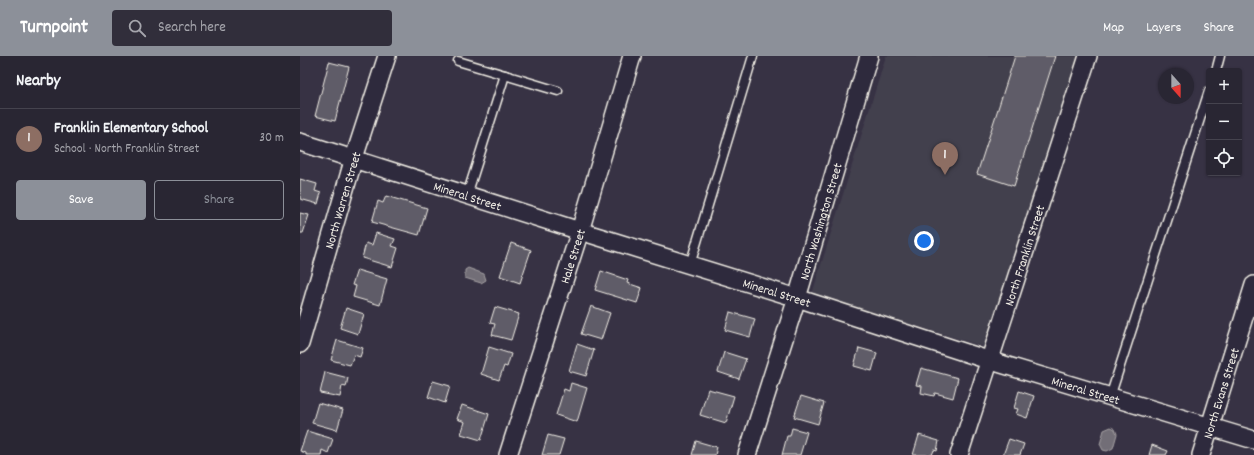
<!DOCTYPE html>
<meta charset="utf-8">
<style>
:root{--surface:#292633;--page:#312e3b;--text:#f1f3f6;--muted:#a5a5ac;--line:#45434e;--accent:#8c9099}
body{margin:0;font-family:Dekko,sans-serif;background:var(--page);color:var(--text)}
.controls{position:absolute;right:12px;top:12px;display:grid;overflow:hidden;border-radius:4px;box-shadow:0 1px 3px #0004}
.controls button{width:36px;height:36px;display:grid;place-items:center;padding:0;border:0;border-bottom:1px solid var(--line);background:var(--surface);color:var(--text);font:20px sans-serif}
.compass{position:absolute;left:858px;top:12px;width:36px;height:36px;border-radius:50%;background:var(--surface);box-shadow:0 1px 3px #0004;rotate:159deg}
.you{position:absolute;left:624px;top:185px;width:14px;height:14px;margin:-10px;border:3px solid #fff;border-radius:50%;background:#1a73e8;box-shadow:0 0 0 6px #1a73e833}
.badge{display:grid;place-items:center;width:26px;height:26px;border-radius:50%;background:var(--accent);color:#fff;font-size:13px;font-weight:700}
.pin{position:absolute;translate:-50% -33px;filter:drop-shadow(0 1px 2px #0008)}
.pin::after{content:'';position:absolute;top:21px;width:14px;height:12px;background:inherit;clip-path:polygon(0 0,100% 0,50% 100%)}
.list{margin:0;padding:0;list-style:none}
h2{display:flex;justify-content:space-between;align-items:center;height:52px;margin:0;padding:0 16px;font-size:17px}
h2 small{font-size:13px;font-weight:400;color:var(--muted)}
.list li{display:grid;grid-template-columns:26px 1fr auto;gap:12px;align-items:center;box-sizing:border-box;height:60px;padding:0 16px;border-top:1px solid var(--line)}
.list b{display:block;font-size:15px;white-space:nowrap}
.list p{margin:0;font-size:13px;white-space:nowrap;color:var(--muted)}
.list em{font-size:13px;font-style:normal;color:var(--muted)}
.actions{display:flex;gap:8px;padding:12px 16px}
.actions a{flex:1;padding:9px 0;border:1px solid var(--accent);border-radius:4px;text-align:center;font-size:14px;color:var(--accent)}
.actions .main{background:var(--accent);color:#fff}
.icon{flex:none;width:22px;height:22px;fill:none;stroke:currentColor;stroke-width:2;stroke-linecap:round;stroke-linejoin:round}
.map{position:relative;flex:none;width:954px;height:399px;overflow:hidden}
header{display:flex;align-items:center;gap:24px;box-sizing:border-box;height:56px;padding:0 20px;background:var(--accent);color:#fff}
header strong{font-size:19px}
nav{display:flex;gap:22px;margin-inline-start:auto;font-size:14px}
.search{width:280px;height:36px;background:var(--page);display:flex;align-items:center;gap:10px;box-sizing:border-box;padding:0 14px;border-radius:4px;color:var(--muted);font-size:15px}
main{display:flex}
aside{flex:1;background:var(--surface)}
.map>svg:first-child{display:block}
.built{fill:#433f4e}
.water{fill:#726e77;stroke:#a6a2a4}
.building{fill:#5f5c67;stroke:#f4f1e8}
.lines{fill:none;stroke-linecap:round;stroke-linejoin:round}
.lane-casing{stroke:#f4f1e8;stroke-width:11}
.street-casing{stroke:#f4f1e8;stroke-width:20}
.lane{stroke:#2f2a3d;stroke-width:8}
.street{stroke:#2f2a3d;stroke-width:17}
.labels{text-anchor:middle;stroke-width:3;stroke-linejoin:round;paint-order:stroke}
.street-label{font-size:13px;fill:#f4f1e8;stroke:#2f2a3d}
</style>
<header>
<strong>Turnpoint</strong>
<div class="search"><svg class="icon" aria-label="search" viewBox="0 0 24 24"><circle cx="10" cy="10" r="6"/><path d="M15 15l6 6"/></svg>Search here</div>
<nav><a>Map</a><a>Layers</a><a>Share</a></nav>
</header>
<main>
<aside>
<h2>Nearby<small></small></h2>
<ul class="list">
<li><span class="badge" style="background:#8d6e63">1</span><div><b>Franklin Elementary School</b><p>School · North Franklin Street</p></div><em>30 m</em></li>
</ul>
<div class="actions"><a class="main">Save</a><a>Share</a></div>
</aside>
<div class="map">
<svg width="954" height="399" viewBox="0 0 954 399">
<rect width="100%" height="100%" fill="#373244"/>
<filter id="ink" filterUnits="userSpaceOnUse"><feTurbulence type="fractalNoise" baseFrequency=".025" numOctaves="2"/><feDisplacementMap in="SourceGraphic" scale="8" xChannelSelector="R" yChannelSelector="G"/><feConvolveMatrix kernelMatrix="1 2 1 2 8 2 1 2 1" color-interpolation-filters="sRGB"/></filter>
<g filter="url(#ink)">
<!-- built -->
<path class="built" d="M586,0H779L688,292L512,238Z"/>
<!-- water -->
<g class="water">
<path d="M168,212L184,218L186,224L181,227L165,222V214Z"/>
<path d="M811,371L815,373L817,378L813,392L807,395L803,394L800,388L804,374Z"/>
</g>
<!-- building -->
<g class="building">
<path d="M715,0H755L714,130L677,118Z"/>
<path d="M29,6L49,11L35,65L15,60Z"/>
<path d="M0,123L17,128L15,135L21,137L18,148L0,143Z"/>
<path d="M86,140L127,152L119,179L72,166L78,145L83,147Z"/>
<path d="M0,157L9,159L3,177H0Z"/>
<path d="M76,177L95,183L92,190L98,192L92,211L62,202L66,187L72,189Z"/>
<path d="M211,187L231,194L220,227L200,220Z"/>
<path d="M57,214L87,223L80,249L53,241L56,230L52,229Z"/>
<path d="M301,215L328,224L327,227L342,232L337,247L295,234Z"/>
<path d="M291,250L310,257L301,284L281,278Z"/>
<path d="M195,251L219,258L211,284L192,279L195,268L190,267Z"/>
<path d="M46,252L64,258L58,278L40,272Z"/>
<path d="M430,256L455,263L450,281L425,274Z"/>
<path d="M37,284L63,292L60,301L54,299L50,309L31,304Z"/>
<path d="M277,288L294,294L286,320L269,315Z"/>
<path d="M189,291L211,298L207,311L204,310L199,324L181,318Z"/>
<path d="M559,292L577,297L572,315L554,310Z"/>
<path d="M424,296L446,303L439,323L418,316Z"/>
<path d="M621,312L658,322L653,342L635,337L634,340L621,337L622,330L616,329Z"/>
<path d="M25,316L48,322L46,331L42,330L40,341L20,337Z"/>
<path d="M133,325L150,330L145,347L128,341Z"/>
<path d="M271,327L287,332L277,366L256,359L264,333L269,335Z"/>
<path d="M408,333L434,340L426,367L400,359Z"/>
<path d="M719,335L734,340L727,362L716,358L718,353L714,352Z"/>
<path d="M501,340L524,347L518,368L494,361Z"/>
<path d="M18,347L43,354L37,374L12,367Z"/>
<path d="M162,349L189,358L181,384L161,378L165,366L157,363Z"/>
<path d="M492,372L507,376L500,399H482L487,380H490Z"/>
<path d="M7,375L33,383L28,397L22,394L21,399H6V397L0,395Z"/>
<path d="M248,379L264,383L259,399H242Z"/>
<path d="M619,379L639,385L637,395L634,394L632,399H613Z"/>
<path d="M709,383L724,388L720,399H703Z"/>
<path d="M396,385L417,391L415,399H392Z"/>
<path d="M852,389L868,395L866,399H849Z"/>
</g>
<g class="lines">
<!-- lane casing -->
<g class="lane-casing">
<g id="lane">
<path d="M158,5L258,35"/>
<path d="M916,15L920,0"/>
<path d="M167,139L205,19"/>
<path d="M390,209L453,0"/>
<path d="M810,341L909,35"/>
</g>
</g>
<!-- street casing -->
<g class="street-casing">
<g id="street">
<path id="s1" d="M0,86L280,175L497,242L688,304L954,384"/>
<path id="s2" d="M0,288L54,102L87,0"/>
<path id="s3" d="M208,399L280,175L332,0"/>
<path id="s4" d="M447,399L497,242L569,0"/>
<path id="s5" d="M659,399L788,0"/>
<path id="s6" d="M901,399L954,229"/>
</g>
</g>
<!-- lane -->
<use href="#lane" class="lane"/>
<!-- street -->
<use href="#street" class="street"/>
</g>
</g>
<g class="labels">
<!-- street labels -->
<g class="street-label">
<text dy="5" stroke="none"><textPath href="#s1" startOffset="176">Mineral Street</textPath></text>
<text dy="5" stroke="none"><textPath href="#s2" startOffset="150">North Warren Street</textPath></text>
<text dy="5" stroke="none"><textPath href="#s4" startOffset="245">North Washington Street</textPath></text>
<text dy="5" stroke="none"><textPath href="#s5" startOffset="210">North Franklin Street</textPath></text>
<text dy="5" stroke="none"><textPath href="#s3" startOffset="209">Hale Street</textPath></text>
<text dy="5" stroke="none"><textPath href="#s1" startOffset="500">Mineral Street</textPath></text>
<text dy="5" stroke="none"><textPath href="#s1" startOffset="824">Mineral Street</textPath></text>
<text dy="5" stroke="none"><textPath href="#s6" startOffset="65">North Evans Street</textPath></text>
</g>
</g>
</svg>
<div class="controls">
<button>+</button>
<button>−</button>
<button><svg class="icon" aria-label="locate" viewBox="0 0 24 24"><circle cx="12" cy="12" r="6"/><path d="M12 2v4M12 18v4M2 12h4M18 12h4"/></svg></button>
</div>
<svg class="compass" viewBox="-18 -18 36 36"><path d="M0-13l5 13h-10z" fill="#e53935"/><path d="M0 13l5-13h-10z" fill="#a5a5ac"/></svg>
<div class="you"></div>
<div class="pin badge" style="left:645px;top:119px;background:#8d6e63">1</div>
</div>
</main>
